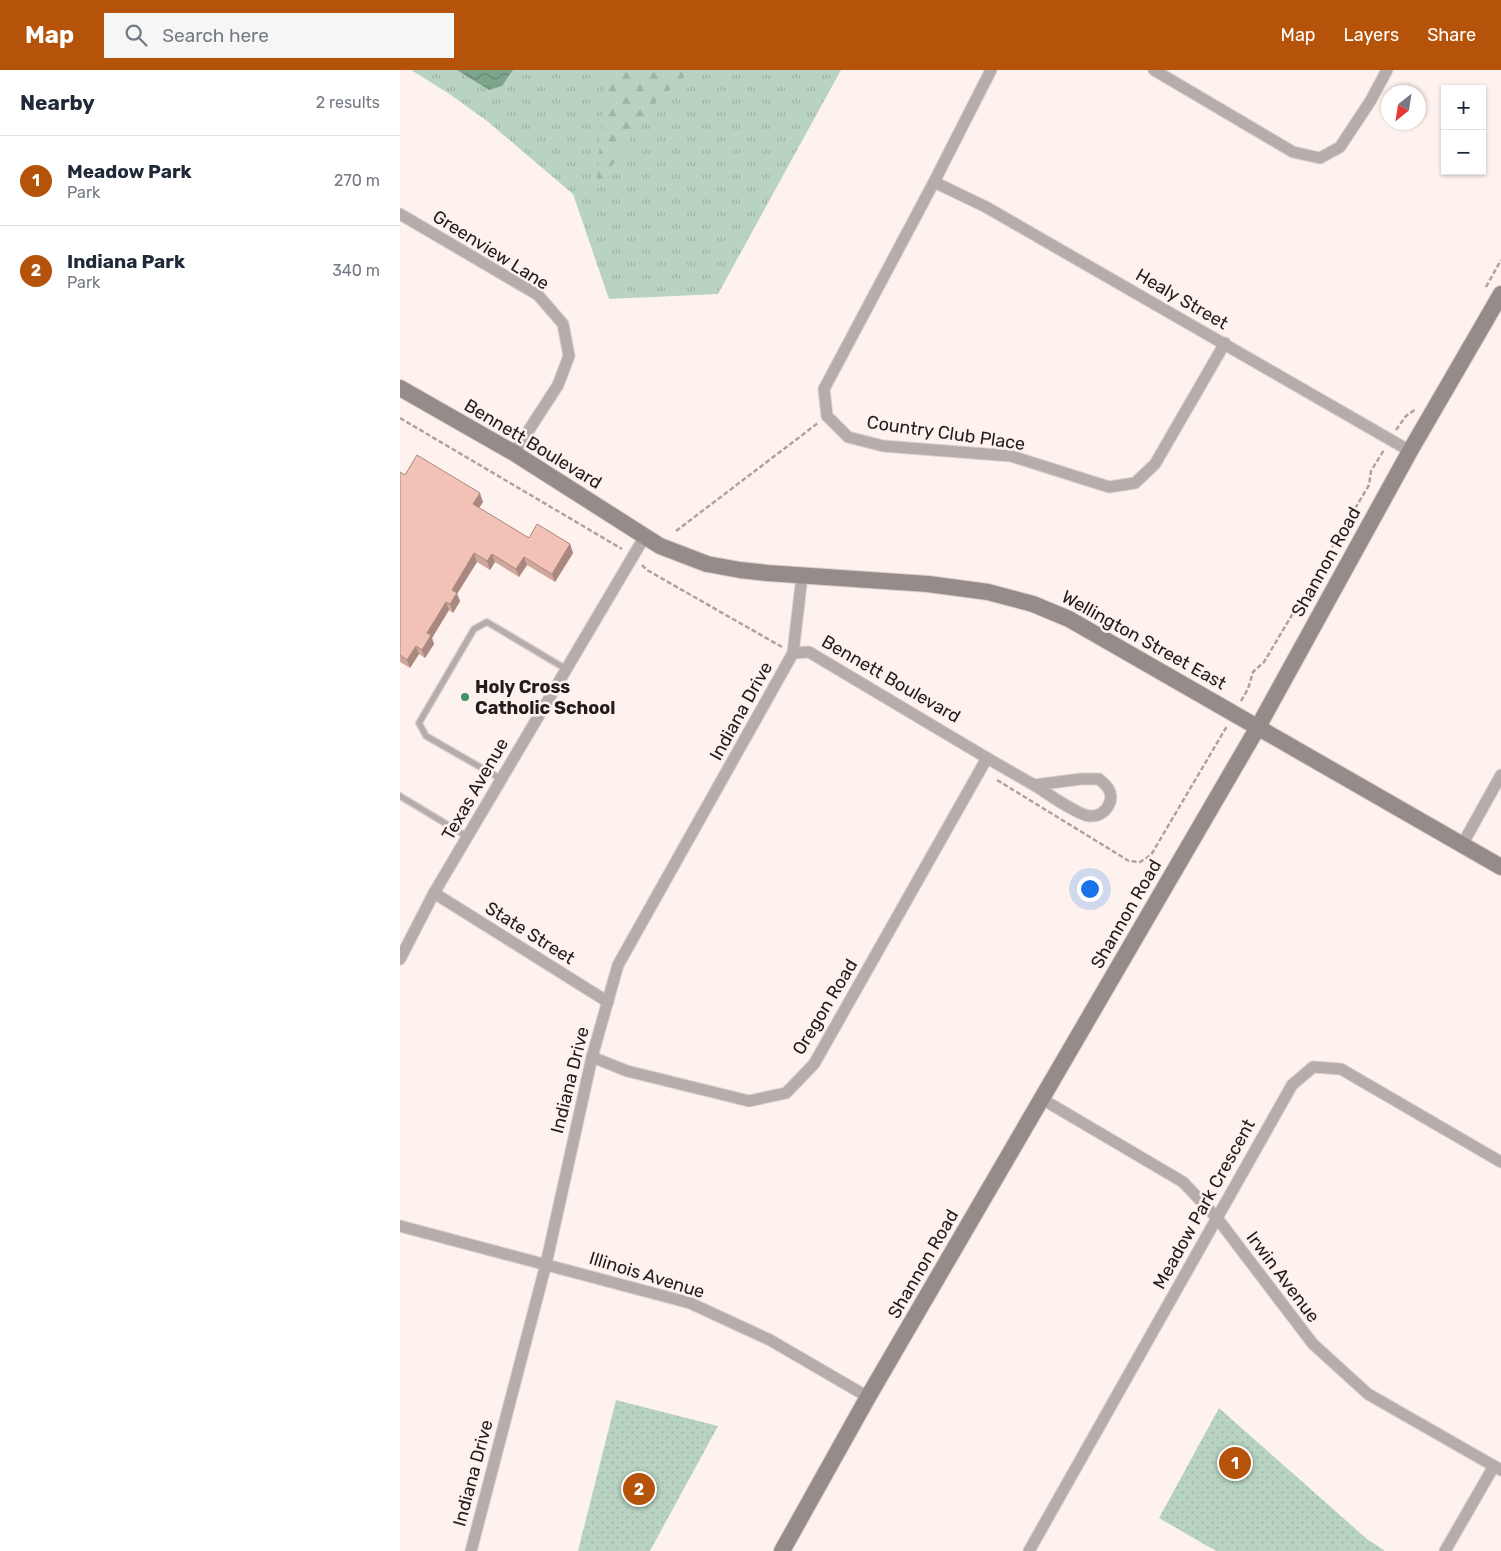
<!DOCTYPE html>
<meta charset="utf-8">
<style>
:root{--surface:#fff;--page:#f6f6f7;--text:#1f2937;--muted:#747a83;--line:#e0e1e3;--accent:#b45309}
body{margin:0;font-family:Rubik,sans-serif;background:var(--page);color:var(--text)}
.controls{position:absolute;right:15px;top:15px;display:grid;overflow:hidden;border-radius:0px;box-shadow:0 1px 4px #0004}
.controls button{width:45px;height:45px;display:grid;place-items:center;padding:0;border:0;border-bottom:1px solid var(--line);background:var(--surface);color:var(--text);font:25px sans-serif}
.compass{position:absolute;left:981px;top:15px;width:45px;height:45px;border-radius:50%;background:var(--surface);box-shadow:0 1px 4px #0004;rotate:210deg}
.you{position:absolute;left:689px;top:818px;width:18px;height:18px;margin:-12px;border:4px solid #fff;border-radius:50%;background:#1a73e8;box-shadow:0 0 0 8px #1a73e833}
.badge{display:grid;place-items:center;width:32px;height:32px;border-radius:50%;background:var(--accent);color:#fff;font-size:16px;font-weight:700}
.pin{position:absolute;translate:-50% -50%;border:2px solid #fff;box-shadow:0 1px 5px #0006}
.list{margin:0;padding:0;list-style:none}
h2{display:flex;justify-content:space-between;align-items:center;height:65px;margin:0;padding:0 20px;font-size:21px}
h2 small{font-size:16px;font-weight:400;color:var(--muted)}
.list li{display:grid;grid-template-columns:32px 1fr auto;gap:15px;align-items:center;box-sizing:border-box;height:90px;padding:0 20px;border-top:1px solid var(--line)}
.list b{display:block;font-size:19px;white-space:nowrap}
.list p{margin:0;font-size:16px;white-space:nowrap;color:var(--muted)}
.list em{font-size:16px;font-style:normal;color:var(--muted)}
.icon{flex:none;width:28px;height:28px;fill:none;stroke:currentColor;stroke-width:2;stroke-linecap:round;stroke-linejoin:round}
.map{position:relative;flex:none;width:1101px;height:1481px;overflow:hidden}
header{display:flex;align-items:center;gap:30px;box-sizing:border-box;height:70px;padding:0 25px;background:var(--accent);color:#fff}
header strong{font-size:24px}
nav{display:flex;gap:28px;margin-inline-start:auto;font-size:18px}
.search{width:350px;height:45px;background:var(--page);display:flex;align-items:center;gap:12px;box-sizing:border-box;padding:0 18px;border-radius:0px;color:var(--muted);font-size:19px}
main{display:flex}
aside{flex:1;background:var(--surface)}
.map>svg:first-child{display:block}
.grass{fill:url(#grass-tufts)}
.forest{fill:url(#forest-firs)}
.park{fill:url(#park-dots)}
.water{fill:url(#water-waves)}
.lines{fill:none;stroke-linecap:round;stroke-linejoin:round}
.lane-casing{stroke:#dbd0cd;stroke-width:8}
.street-casing{stroke:#dbd0cd;stroke-width:13}
.secondary-casing{stroke:#dbd0cd;stroke-width:18}
.path{stroke:#ada4a1;stroke-width:2.5;stroke-dasharray:5 2.5;stroke-linecap:butt}
.lane{stroke:#b4adac;stroke-width:5.5}
.street{stroke:#b4adac;stroke-width:11}
.secondary{stroke:#958b89;stroke-width:16}
.wall{fill:#d0a79d}
.shaded-wall{fill:#a98880}
.building{fill:#f2c2b7;stroke:#a98880}
.poi-dot{fill:#3f9365;stroke:#fef2ef;stroke-width:2}
.labels{text-anchor:middle;stroke-width:5;stroke-linejoin:round;paint-order:stroke}
.street-label{font-size:18px;fill:#221d1c;stroke:#fef2ef}
.poi-label{font-size:18px;font-weight:bold;fill:#221d1c;stroke:#fef2ef;text-anchor:start}
</style>
<header>
<strong>Map</strong>
<div class="search"><svg class="icon" aria-label="search" viewBox="0 0 24 24"><circle cx="10" cy="10" r="6"/><path d="M15 15l6 6"/></svg>Search here</div>
<nav><a>Map</a><a>Layers</a><a>Share</a></nav>
</header>
<main>
<aside>
<h2>Nearby<small>2 results</small></h2>
<ul class="list">
<li><span class="badge">1</span><div><b>Meadow Park</b><p>Park</p></div><em>270 m</em></li>
<li><span class="badge">2</span><div><b>Indiana Park</b><p>Park</p></div><em>340 m</em></li>
</ul>
</aside>
<div class="map">
<svg width="1101" height="1481" viewBox="0 0 1101 1481">
<defs>
<pattern id="grass-tufts" width="24" height="20" patternUnits="userSpaceOnUse" patternTransform="scale(1.25)"><rect width="24" height="20" fill="#b8d3c1"/><path d="M3 7l-1-3M5 7V3M7 7l1-3M15 17l-1-3M17 17v-4M19 17l1-3" fill="none" stroke="#9eb5a5"/></pattern>
<pattern id="forest-firs" width="22" height="20" patternUnits="userSpaceOnUse" patternTransform="scale(1.25)"><rect width="22" height="20" fill="#b8d3c1"/><path d="M5 1l3.5 6h-7zM16 11l3.5 6h-7z" fill="#9eb5a5"/></pattern>
<pattern id="park-dots" width="8" height="8" patternUnits="userSpaceOnUse" patternTransform="scale(1.25)"><rect width="8" height="8" fill="#b8d3c1"/><path d="M2 2h.1M6 6h.1" fill="none" stroke="#9eb5a5" stroke-width="1.8" stroke-linecap="round"/></pattern>
<pattern id="water-waves" width="16" height="10" patternUnits="userSpaceOnUse" patternTransform="scale(1.25)"><rect width="16" height="10" fill="#7da58b"/><path d="M0 5q4-4 8 0t8 0" fill="none" stroke="#668671"/></pattern>
</defs>
<rect width="100%" height="100%" fill="#fef2ef"/>
<!-- grass -->
<path class="grass" d="M11,0H441L318,224L209,229L173,124L87,51L48,23Z"/>
<!-- forest -->
<path class="forest" d="M206,0H292L253,35L196,120Z"/>
<!-- park -->
<g class="park">
<path d="M216,1330L318,1356L250,1481H178Z"/>
<path d="M819,1338L967,1469L985,1481H816L759,1448Z"/>
</g>
<!-- water -->
<path class="water" d="M57,0H113L102,16L89,20Z"/>
<g class="lines">
<!-- lane casing -->
<g class="lane-casing">
<g id="lane">
<path d="M101,709L26,666L19,653L74,559L87,552L166,599"/>
<path d="M0,726L68,767"/>
</g>
</g>
<!-- street casing -->
<g class="street-casing">
<g id="street">
<path d="M591,0L534,112L424,319L427,346L448,367L483,376L611,386L709,417L735,413L755,394L825,273"/>
<path d="M754,0L893,82L920,88L940,77L971,30L987,0"/>
<path d="M534,112L586,137L1010,381"/>
<path d="M0,144L138,225L163,254L169,286L158,315L114,383"/>
<path d="M393,583L409,582L587,688L634,715L681,709H699C707,716 713,721 710,732C707,741 699,747 689,746C676,744 647,723 634,715"/>
<path d="M1062,775L1101,705"/>
<path d="M34,823L208,932"/>
<path d="M0,889L34,823L245,466"/>
<path d="M192,987L227,1001L349,1031L386,1023L414,994L587,688"/>
<path d="M642,1029L783,1112L817,1148L913,1274L968,1324L1101,1400"/>
<path d="M0,1156L290,1233L370,1270L468,1327"/>
<path d="M71,1481L146,1194L192,987L218,895L393,583L402,506"/>
<path d="M629,1481L892,1015L913,997L941,999L1101,1092"/>
<path d="M1045,1481L1094,1396"/>
</g>
</g>
<!-- secondary casing -->
<g class="secondary-casing">
<g id="secondary">
<path d="M0,318L114,383L260,476L307,494L340,500L367,503L528,514L588,522L633,534L669,549L1101,797"/>
<path d="M382,1481L468,1327L858,657L1010,381L1101,224"/>
</g>
</g>
<!-- path -->
<g class="path">
<path d="M1086,217L1101,190"/>
<path d="M0,348L222,479"/>
<path d="M996,360L1006,346L1016,339"/>
<path d="M276,461L418,353"/>
<path d="M242,495L247,500L382,577"/>
<path d="M841,631L848,619L853,602L864,592L969,415L971,401L984,380"/>
<path d="M597,710L729,791L740,792L751,785L827,656"/>
</g>
<!-- lane -->
<use href="#lane" class="lane"/>
<!-- street -->
<use href="#street" class="street"/>
<!-- secondary -->
<use href="#secondary" class="secondary"/>
</g>
<!-- wall -->
<path class="wall" d="M0,402L5,405L83,432L79,438L129,468L170,474L173,483L155,512L127,495L119,507L95,492L90,500L77,492L57,524L60,531L53,543L49,540L32,568L34,574L25,588L19,584L10,598L0,592Z"/>
<!-- shaded-wall -->
<g class="shaded-wall">
<path d="M80,423L83,432L76,442L73,434Z"/>
<path d="M170,474L173,483L155,512L152,504Z"/>
<path d="M74,483L77,492L57,524L60,531L53,543L50,534L52,520Z"/>
<path d="M92,484L95,492L90,500L87,491Z"/>
<path d="M124,487L127,495L119,507L116,499Z"/>
<path d="M46,532L49,540L32,568L34,574L25,588L22,580L27,563Z"/>
<path d="M16,576L19,584L10,598L7,590Z"/>
</g>
<!-- building -->
<path class="building" d="M17,385L80,423L73,434L129,468L137,454L170,474L152,504L124,487L116,499L92,484L87,491L74,483L52,520L57,523L50,534L46,532L27,563L31,565L22,580L16,576L7,590L0,585V402L5,405Z"/>
<!-- markers -->
<circle class="poi-dot" cx="65" cy="627" r="5"/>
<g class="labels">
<!-- street labels -->
<g class="street-label">
<text transform="translate(91 180) rotate(32)" y="6">Greenview Lane</text>
<text transform="translate(782 229) rotate(30)" y="6">Healy Street</text>
<text transform="translate(546 363) rotate(8)" y="6">Country Club Place</text>
<text transform="translate(133 374) rotate(31)" y="6">Bennett Boulevard</text>
<text transform="translate(926 492) rotate(-61)" y="6">Shannon Road</text>
<text transform="translate(744 570) rotate(29)" y="6">Wellington Street East</text>
<text transform="translate(491 609) rotate(30)" y="6">Bennett Boulevard</text>
<text transform="translate(341 641) rotate(-61)" y="6">Indiana Drive</text>
<text transform="translate(75 719) rotate(-60)" y="6">Texas Avenue</text>
<text transform="translate(726 844) rotate(-60)" y="6">Shannon Road</text>
<text transform="translate(130 863) rotate(32)" y="6">State Street</text>
<text transform="translate(425 937) rotate(-59)" y="6">Oregon Road</text>
<text transform="translate(170 1010) rotate(-76)" y="6">Indiana Drive</text>
<text transform="translate(804 1134) rotate(-61)" y="6">Meadow Park Crescent</text>
<text transform="translate(523 1194) rotate(-60)" y="6">Shannon Road</text>
<text transform="translate(247 1205) rotate(17)" y="6">Illinois Avenue</text>
<text transform="translate(883 1207) rotate(53)" y="6">Irwin Avenue</text>
<text transform="translate(73 1403) rotate(-75)" y="6">Indiana Drive</text>
</g>
<!-- poi labels -->
<g class="poi-label">
<text x="75" y="623">Holy Cross<tspan x="75" dy="21">Catholic School</tspan></text>
</g>
</g>
</svg>
<div class="controls">
<button>+</button>
<button>−</button>
</div>
<svg class="compass" viewBox="-18 -18 36 36"><path d="M0-13l5 13h-10z" fill="#e53935"/><path d="M0 13l5-13h-10z" fill="#747a83"/></svg>
<div class="you"></div>
<div class="pin badge" style="left:835px;top:1393px">1</div>
<div class="pin badge" style="left:239px;top:1419px">2</div>
</div>
</main>
